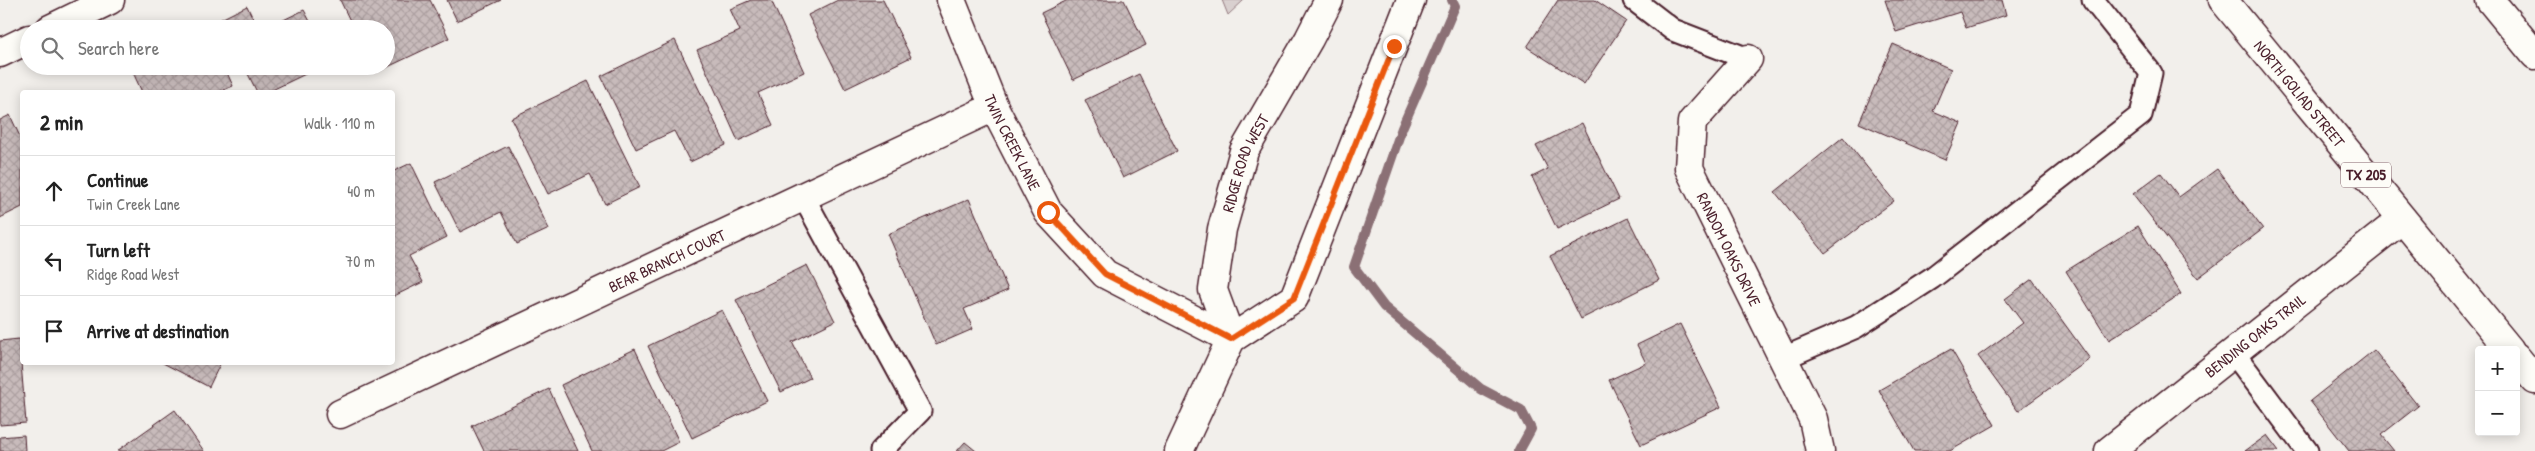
<!DOCTYPE html>
<meta charset="utf-8">
<style>
:root{--surface:#fff;--page:#f2f2f2;--text:#222;--muted:#767676;--line:#e0e0e0}
body{margin:0;font-family:"Patrick Hand",sans-serif;background:var(--page);color:var(--text)}
.controls{position:absolute;right:15px;bottom:15px;display:grid;overflow:hidden;border-radius:5px;box-shadow:0 2px 12px #0003}
.controls button{width:45px;height:45px;display:grid;place-items:center;padding:0;border:0;border-bottom:1px solid var(--line);background:var(--surface);color:var(--text);font:25px sans-serif}
.stop{position:absolute;width:15px;height:15px;margin:-11px;border:4px solid #ea580c;border-radius:50%;background:#fff}
.stop.end{background:#ea580c;border-color:#fff;box-shadow:0 1px 5px #0008}
.list{margin:0;padding:0;list-style:none}
h2{display:flex;justify-content:space-between;align-items:center;height:65px;margin:0;padding:0 20px;font-size:21px}
h2 small{font-size:16px;font-weight:400;color:var(--muted)}
.list li{display:grid;grid-template-columns:32px 1fr auto;gap:15px;align-items:center;box-sizing:border-box;height:70px;padding:0 20px;border-top:1px solid var(--line)}
.list b{display:block;font-size:19px;white-space:nowrap}
.list p{margin:0;font-size:16px;white-space:nowrap;color:var(--muted)}
.list em{font-size:16px;font-style:normal;color:var(--muted)}
.icon{flex:none;width:28px;height:28px;fill:none;stroke:currentColor;stroke-width:2;stroke-linecap:round;stroke-linejoin:round}
.map{position:relative;flex:none;width:2535px;height:451px;overflow:hidden}
.search{position:absolute;background:var(--surface);box-shadow:0 2px 12px #0003;left:20px;top:20px;width:375px;height:55px;display:flex;align-items:center;gap:12px;box-sizing:border-box;padding:0 18px;border-radius:28px;color:var(--muted);font-size:19px}
.panel{position:absolute;background:var(--surface);box-shadow:0 2px 12px #0003;left:20px;top:90px;width:375px;height:275px;border-radius:5px}
.map>svg:first-child{display:block}
.forest{fill:url(#forest-firs);stroke:#92787d}
.lines{fill:none;stroke-linecap:round;stroke-linejoin:round}
.stream{stroke:#8b6f75;stroke-width:10}
.building{fill:url(#building-cross-hatch);stroke:#4a1f2b}
.service-casing{stroke:#4a1f2b;stroke-width:25}
.minor-casing{stroke:#4a1f2b;stroke-width:31}
.tertiary-casing{stroke:#4a1f2b;stroke-width:31}
.primary-casing{stroke:#4a1f2b;stroke-width:31}
.service{stroke:#fdfcf7;stroke-width:21}
.minor{stroke:#fdfcf7;stroke-width:28}
.tertiary{stroke:#fdfcf7;stroke-width:28}
.primary{stroke:#fdfcf7;stroke-width:28}
.route{stroke:#ea580c;stroke-width:6}
.labels{text-anchor:middle;stroke-width:4;stroke-linejoin:round;paint-order:stroke}
.shield{fill:#fdfcf7;stroke:#806168;stroke-width:1}
.shield-label{font-size:15px;font-weight:bold;fill:#4a1f2b}
.street-label{font-size:16px;fill:#4a1f2b;stroke:#fdfcf7}
</style>
<div class="map">
<svg width="2535" height="451" viewBox="0 0 2535 451">
<defs>
<pattern id="forest-firs" width="22" height="20" patternUnits="userSpaceOnUse" patternTransform="scale(1.25)"><rect width="22" height="20" fill="#d9d0cf"/><path d="M5 1l3.5 6h-7zM16 11l3.5 6h-7z" fill="#bcb2b2"/></pattern>
<pattern id="building-cross-hatch" width="8" height="8" patternUnits="userSpaceOnUse" patternTransform="scale(1.25)"><rect width="8" height="8" fill="#c8bbbb"/><path d="M0 0l8 8M0 8l8-8" fill="none" stroke="#ada0a1"/></pattern>
</defs>
<rect width="100%" height="100%" fill="#f2efeb"/>
<filter id="ink" filterUnits="userSpaceOnUse"><feTurbulence type="fractalNoise" baseFrequency=".02" numOctaves="2"/><feDisplacementMap in="SourceGraphic" scale="10" xChannelSelector="R" yChannelSelector="G"/><feConvolveMatrix kernelMatrix="1 2 1 2 8 2 1 2 1" color-interpolation-filters="sRGB"/></filter>
<g filter="url(#ink)">
<!-- forest -->
<path class="forest" d="M1222,0H1244L1228,15Z"/>
<g class="lines">
<!-- stream -->
<path class="stream" d="M1452,0L1455,6L1402,128L1354,267L1384,307L1481,389L1521,410L1531,429L1519,451"/>
</g>
<!-- building -->
<g class="building">
<path d="M340,0H430L449,38L375,73L372,66H386V29H354Z"/>
<path d="M447,0H501L457,21Z"/>
<path d="M751,0H771L804,72L758,93L773,125L738,141L697,50L740,31L730,9Z"/>
<path d="M838,0H883L911,57L845,89L808,15Z"/>
<path d="M1068,0H1124L1146,45L1073,80L1041,13Z"/>
<path d="M1558,0H1595L1626,21L1584,84L1527,47Z"/>
<path d="M1885,0H2002L2006,15L1966,28L1960,12L1896,32Z"/>
<path d="M247,6L258,29H226L221,19Z"/>
<path d="M304,10L314,29H265Z"/>
<path d="M675,40L726,145L690,162L674,131L636,149L601,76Z"/>
<path d="M1893,44L1951,69L1933,111L1961,123L1945,160L1859,123Z"/>
<path d="M130,66H224L233,86L219,92H142Z"/>
<path d="M244,66H322L268,92H257Z"/>
<path d="M1139,74L1177,151L1123,178L1085,100Z"/>
<path d="M588,81L640,187L605,204L590,174L548,194L511,118Z"/>
<path d="M10,115L22,141V207L0,218V120Z"/>
<path d="M1582,123L1619,199L1557,229L1532,177L1548,169L1536,146Z"/>
<path d="M1843,137L1894,201L1825,253L1775,192Z"/>
<path d="M508,146L549,229L517,244L501,212L460,232L435,182Z"/>
<path d="M411,163L447,237L409,256L423,282L392,297V172Z"/>
<path d="M2217,169L2263,229L2198,278L2133,194L2161,173L2179,197Z"/>
<path d="M969,199L1008,290L964,309L973,329L936,345L888,234Z"/>
<path d="M1628,218L1659,280L1581,319L1550,256Z"/>
<path d="M2138,226L2181,294L2109,340L2066,271Z"/>
<path d="M807,265L835,321L792,342L810,378L781,392L736,300Z"/>
<path d="M2032,279L2090,359L2018,411L1978,356L2023,323L2005,299Z"/>
<path d="M722,310L767,401L692,438L648,346Z"/>
<path d="M1680,324L1721,407L1641,445L1609,380L1646,363L1637,345Z"/>
<path d="M19,339L26,423L0,425V341Z"/>
<path d="M635,349L679,442L661,451H592L561,385Z"/>
<path d="M1951,349L1995,425L1950,451H1914L1879,390Z"/>
<path d="M2374,350L2418,406L2381,435L2394,451H2349L2310,401Z"/>
<path d="M161,362H221L209,387Z"/>
<path d="M549,389L578,451H484L472,426Z"/>
<path d="M175,410L204,451H117Z"/>
<path d="M24,435L25,451H0V437Z"/>
<path d="M2267,435L2279,451H2245Z"/>
<path d="M965,442L976,451H957Z"/>
</g>
<g class="lines">
<!-- service casing -->
<g class="service-casing">
<g id="service">
<path d="M1634,0L1673,30L1748,59"/>
<path d="M803,196L920,411L881,451"/>
<path d="M2233,352L2307,451"/>
<path d="M1784,358L1856,327L1932,278L2141,115L2151,73L2093,0"/>
</g>
</g>
<!-- minor casing -->
<g class="minor-casing">
<g id="minor">
<path id="s1" d="M951,0L994,107L1048,212L1105,274L1231,339"/>
<path d="M2490,0L2535,55"/>
<path d="M50,29L110,0"/>
<path d="M0,53L29,39"/>
<path id="s2" d="M1748,59L1692,122L1689,168L1813,419L1820,451"/>
<path id="s3" d="M340,414L994,107"/>
<path id="s4" d="M2109,451L2402,219"/>
</g>
</g>
<!-- tertiary casing -->
<g class="tertiary-casing">
<g id="tertiary">
<path id="s5" d="M1231,339L1213,290L1222,229L1244,151L1309,39L1329,0"/>
<path d="M1179,451L1231,339L1294,298L1411,0"/>
</g>
</g>
<!-- primary casing -->
<g class="primary-casing">
<g id="primary">
<path id="s6" d="M2223,0L2510,350"/>
<path d="M2516,357L2535,380"/>
</g>
</g>
<!-- service -->
<use href="#service" class="service"/>
<!-- minor -->
<use href="#minor" class="minor"/>
<!-- tertiary -->
<use href="#tertiary" class="tertiary"/>
<!-- primary -->
<use href="#primary" class="primary"/>
</g>
</g>
<g class="lines" filter="url(#ink)">
<!-- route -->
<path class="route" d="M1048,212L1105,274L1231,339L1294,298L1394,46"/>
</g>
<g class="labels">
<!-- shield labels -->
<rect class="shield" x="2341" y="162.5" width="50" height="25" rx="4"/>
<g class="shield-label">
<text x="2366" y="180">TX 205</text>
</g>
<!-- street labels -->
<g class="street-label">
<text dy="6" stroke="none"><textPath href="#s6" startOffset="121">NORTH GOLIAD STREET</textPath></text>
<text dy="6" stroke="none"><textPath href="#s1" startOffset="155">TWIN CREEK LANE</textPath></text>
<text dy="6" stroke="none"><textPath href="#s5" startOffset="184">RIDGE ROAD WEST</textPath></text>
<text dy="6" stroke="none"><textPath href="#s2" startOffset="221">RANDOM OAKS DRIVE</textPath></text>
<text dy="6" stroke="none"><textPath href="#s3" startOffset="361">BEAR BRANCH COURT</textPath></text>
<text dy="6" stroke="none"><textPath href="#s4" startOffset="186">BENDING OAKS TRAIL</textPath></text>
</g>
</g>
</svg>
<div class="controls">
<button>+</button>
<button>−</button>
</div>
<div class="stop" style="left:1048px;top:212px"></div>
<div class="stop end" style="left:1394px;top:46px"></div>
<div class="search"><svg class="icon" aria-label="search" viewBox="0 0 24 24"><circle cx="10" cy="10" r="6"/><path d="M15 15l6 6"/></svg>Search here</div>
<section class="panel">
<h2>2 min<small>Walk · 110 m</small></h2>
<ul class="list">
<li><svg class="icon" aria-label="ahead" viewBox="0 0 24 24"><path d="M12 20V5M6 11l6-6 6 6"/></svg><div><b>Continue</b><p>Twin Creek Lane</p></div><em>40 m</em></li>
<li><svg class="icon" aria-label="left" viewBox="0 0 24 24"><path d="M17 20v-9H6M10 6l-5 5 5 5"/></svg><div><b>Turn left</b><p>Ridge Road West</p></div><em>70 m</em></li>
<li><svg class="icon" aria-label="arrive" viewBox="0 0 24 24"><path d="M6 21V4h12l-3 4 3 4H6"/></svg><div><b>Arrive at destination</b></div></li>
</ul>
</section>
</div>
